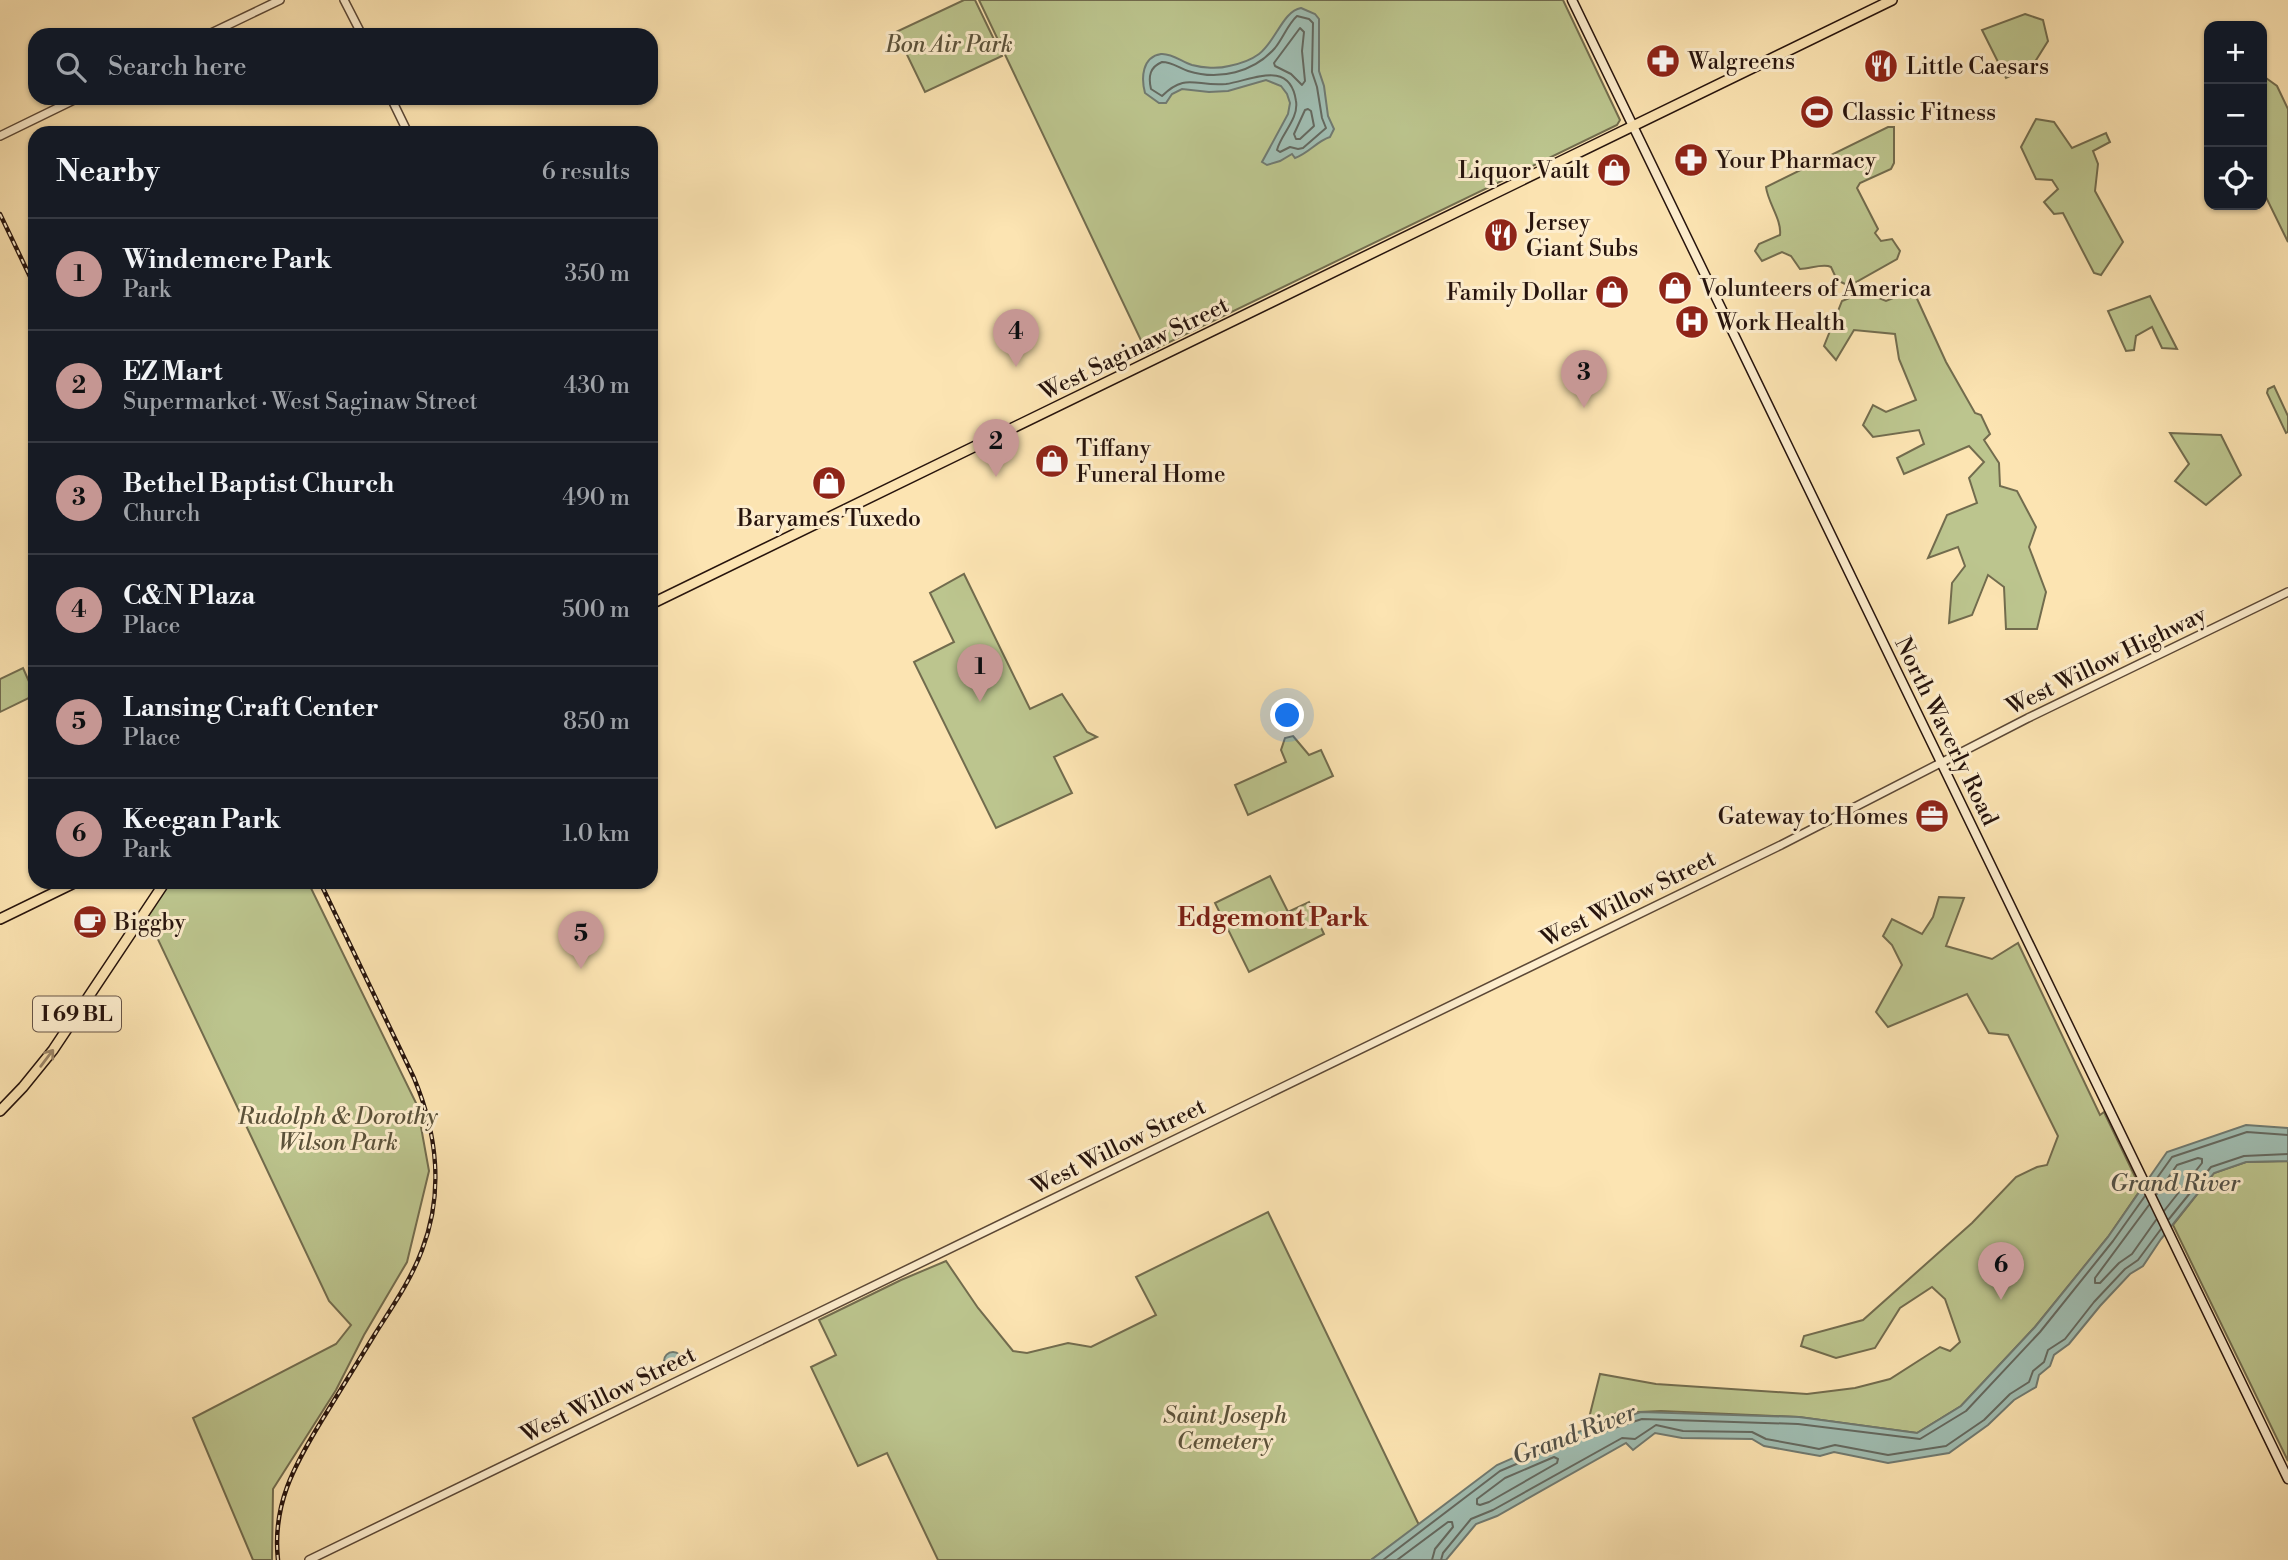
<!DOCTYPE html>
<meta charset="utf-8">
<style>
:root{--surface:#171b24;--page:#20242c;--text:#f1f3f6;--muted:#9ea1a6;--line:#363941;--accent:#c59692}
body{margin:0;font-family:"Libre Bodoni",serif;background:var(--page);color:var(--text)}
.controls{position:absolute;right:21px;top:21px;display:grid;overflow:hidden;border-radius:14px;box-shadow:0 2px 5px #0004}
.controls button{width:63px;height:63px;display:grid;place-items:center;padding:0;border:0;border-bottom:2px solid var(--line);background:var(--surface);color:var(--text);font:35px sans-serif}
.you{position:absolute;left:1288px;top:716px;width:24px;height:24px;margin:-18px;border:5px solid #fff;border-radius:50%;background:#1a73e8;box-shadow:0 0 0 10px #1a73e833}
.badge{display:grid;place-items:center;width:46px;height:46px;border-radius:50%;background:var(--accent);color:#111;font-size:23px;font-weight:700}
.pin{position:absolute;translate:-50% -58px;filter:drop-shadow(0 2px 4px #0008)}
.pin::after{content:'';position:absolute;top:37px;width:24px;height:21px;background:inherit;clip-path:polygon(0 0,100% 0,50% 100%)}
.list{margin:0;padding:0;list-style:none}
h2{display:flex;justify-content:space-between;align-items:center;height:91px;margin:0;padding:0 28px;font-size:30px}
h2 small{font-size:23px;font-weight:400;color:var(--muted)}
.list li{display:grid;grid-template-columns:46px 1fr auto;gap:21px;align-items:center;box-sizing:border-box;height:112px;padding:0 28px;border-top:2px solid var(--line)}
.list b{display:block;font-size:26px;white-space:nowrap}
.list p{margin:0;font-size:23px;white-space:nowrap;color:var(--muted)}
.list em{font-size:23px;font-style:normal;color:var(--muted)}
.icon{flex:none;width:38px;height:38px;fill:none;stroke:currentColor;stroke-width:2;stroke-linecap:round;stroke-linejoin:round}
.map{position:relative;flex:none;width:2288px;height:1560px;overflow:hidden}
.search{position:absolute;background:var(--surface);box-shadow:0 2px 5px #0004;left:28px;top:28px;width:630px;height:77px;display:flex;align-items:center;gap:18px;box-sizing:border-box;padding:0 24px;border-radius:21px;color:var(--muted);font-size:26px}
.panel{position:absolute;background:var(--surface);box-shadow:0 2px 5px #0004;left:28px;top:126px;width:630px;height:763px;border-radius:21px}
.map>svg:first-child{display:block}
.green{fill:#bcc58e;stroke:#726c4e;stroke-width:2}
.water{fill:#a0beb3;stroke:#707a71;stroke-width:2}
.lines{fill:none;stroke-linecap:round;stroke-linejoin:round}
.shore{stroke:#646960;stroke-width:2}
.tertiary-casing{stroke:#5c4836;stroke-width:10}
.secondary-casing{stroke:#27140d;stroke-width:11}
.primary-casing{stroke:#27140d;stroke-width:12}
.tertiary{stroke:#fdedcd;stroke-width:7}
.secondary{stroke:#fdedcd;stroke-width:8}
.primary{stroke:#fce4b2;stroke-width:9}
.rail-casing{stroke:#27140d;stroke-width:4.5}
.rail{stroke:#fdedcd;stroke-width:2;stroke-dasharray:5;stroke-linecap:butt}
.oneway{stroke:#9c8668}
.labels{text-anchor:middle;stroke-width:6;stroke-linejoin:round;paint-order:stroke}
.shield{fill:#fdedcd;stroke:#675547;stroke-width:2}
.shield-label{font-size:21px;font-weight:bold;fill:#27140d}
.park-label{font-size:23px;font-style:italic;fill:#5b523a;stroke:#fdedcd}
.poi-label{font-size:23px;fill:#27140d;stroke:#fdedcd;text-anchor:start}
.street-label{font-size:23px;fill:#27140d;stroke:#fdedcd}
.water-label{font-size:24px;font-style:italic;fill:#515047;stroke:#fdedcd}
.quarter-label{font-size:26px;font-weight:bold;fill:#7a1f14;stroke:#fdedcd}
</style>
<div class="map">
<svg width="2288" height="1560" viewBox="0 0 2288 1560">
<rect width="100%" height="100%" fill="#fce4b2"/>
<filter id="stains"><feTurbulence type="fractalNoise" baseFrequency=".00286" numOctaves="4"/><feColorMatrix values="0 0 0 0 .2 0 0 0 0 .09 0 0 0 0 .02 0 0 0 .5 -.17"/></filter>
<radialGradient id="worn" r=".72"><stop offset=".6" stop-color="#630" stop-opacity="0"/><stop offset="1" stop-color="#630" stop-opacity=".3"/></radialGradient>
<!-- green -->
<g class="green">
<path d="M964,0H975L1002,56L925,92L896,32Z"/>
<path d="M979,0H1563L1620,120L1617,125L1147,353Z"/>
<path d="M2025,14L2043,20L2048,41L2033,65L2006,78L1982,30Z"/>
<path d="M2266,78L2277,86L2288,109V242L2262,189V80Z"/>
<path d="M2036,119L2054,122L2072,148L2106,133L2110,142L2093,151L2098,164L2095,191L2123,242L2101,275L2094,273L2063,213L2054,214L2044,202L2058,189L2052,180L2036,179L2021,147Z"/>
<path d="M1888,127H1894V163L1891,169L1860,183L1857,188L1878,229L1875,233L1881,241L1892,239L1900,251L1897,259L1849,286L1837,280L1831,267C1823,263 1810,269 1800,269L1791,256L1782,252L1762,261L1755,251L1759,244L1780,235C1782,220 1768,203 1766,187Z"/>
<path d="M1913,290L1946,362L1975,413L1981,415L1990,434L1984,440L1999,463L2000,486L2017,491L2036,527L2029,547L2046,592L2037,629H2006L2004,587L1988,575L1972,615L1949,623L1952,583L1965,566L1958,547L1928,558L1947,515L1977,503L1969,478L1984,462L1969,446L1904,474L1897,458L1924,444L1919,430L1873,437L1863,425L1873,405L1886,412L1916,400L1899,359L1895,334L1854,330L1836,360L1824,346L1842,301L1864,292L1886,301Z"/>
<path d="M2150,296L2177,349L2162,348L2152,327L2136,336L2134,350L2126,351L2108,311Z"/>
<path d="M2274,386L2288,416V432L2286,433L2267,393L2268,389Z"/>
<path d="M2170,433L2221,435L2241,475L2206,505L2175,481L2189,464Z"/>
<path d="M964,574L1030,709L1062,694L1087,732L1097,737L1054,757L1072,793L996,828L914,662L954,642L930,593Z"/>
<path d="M23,668L35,695L0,712V679Z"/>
<path d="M1293,736L1309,755L1321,750L1333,776L1248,815L1235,785L1286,762L1281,750L1285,738Z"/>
<path d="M1270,876L1288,912L1309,902L1324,934L1249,972L1215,903Z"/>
<path d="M169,882H308L417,1105L429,1171L407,1262L364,1335L336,1390L273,1489L272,1560H253L193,1418L336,1344L351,1325L329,1301L145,912Z"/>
<path d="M1939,897L1964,898L1946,946L1992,959L2018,943L2100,1115L2104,1112L2141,1189L2108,1237L2035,1327L1961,1406L1917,1433L1799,1417L1661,1411L1618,1413L1588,1422L1600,1374L1656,1384L1807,1394L1855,1388L1890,1379L1940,1347L1950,1351L1960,1342L1945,1299L1932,1287L1900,1308L1875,1348L1836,1358L1801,1346L1804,1336L1863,1320L1972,1223L2016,1177L2037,1167L2047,1165L2058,1136L2008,1035L1989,1033L1967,994L1888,1027L1876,1012L1902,965L1892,945L1883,936L1892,919L1922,934L1933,917Z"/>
<path d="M2288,1161V1461L2173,1225L2214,1173L2246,1162Z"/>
<path d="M1268,1212L1419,1525L1371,1560H938L887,1453L858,1466L811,1367L836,1355L819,1320L901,1280L946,1261L978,1308L1013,1351L1027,1353L1068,1343L1091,1347L1156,1315L1136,1277Z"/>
</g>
<!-- water -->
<g class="water">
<path d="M1301,8L1315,14L1319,19V71L1324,86L1328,116L1334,129L1330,137C1317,141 1309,153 1295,158L1292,154L1280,161L1267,165L1262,162L1288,114L1290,103L1287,94L1281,86L1266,80L1228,91L1209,92L1182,89L1172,94L1166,103H1159L1145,93C1141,78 1142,57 1161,54C1172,53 1182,62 1192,65C1203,68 1218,69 1229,66C1239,64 1251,60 1259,54C1276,41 1283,11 1301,8Z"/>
<path d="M2246,1125L2288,1128V1161L2246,1162L2214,1173L2161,1239L2143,1266L2130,1274L2100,1306L2069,1344L2054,1355L2050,1366L2039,1375L2036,1387L2014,1400L1988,1425L1949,1453L1888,1463L1834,1452L1820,1456L1803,1453L1764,1446L1752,1439L1682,1438L1655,1433L1633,1450L1626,1443L1497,1516L1476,1524L1446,1560H1371L1497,1465L1556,1439L1641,1412L1799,1417L1917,1433L1961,1406L2035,1327L2108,1237L2167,1152Z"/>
<circle cx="673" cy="1361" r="9"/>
</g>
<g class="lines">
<!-- shore -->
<g class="shore">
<path d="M1297,16L1309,19L1313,23L1312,72L1317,87L1322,118L1326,128L1303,148L1298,149L1290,147L1280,152L1277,150C1281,134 1299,119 1296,101C1290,58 1250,81 1226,84C1196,87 1186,72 1162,96L1151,89C1148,76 1150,67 1162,62C1172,62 1179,68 1188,71C1219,81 1254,72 1275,48C1283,38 1288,24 1297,16Z"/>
<path d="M1300,28L1304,32L1302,51L1305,81L1302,85L1291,74L1275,66L1274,63Z"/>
<path d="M1308,109L1311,111L1314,126L1300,139H1296L1294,134L1305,110Z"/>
<path d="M2152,1185L2172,1157L2247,1132L2288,1135"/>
<path d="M2157,1194L2177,1165L2198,1158L2202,1159V1163L2164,1211"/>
<path d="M2149,1205L2095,1278V1283H2100L2119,1263L2132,1254L2156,1220"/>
<path d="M2169,1219L2211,1167L2244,1156L2288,1154"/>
<path d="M1554,1457L1558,1459L1557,1463L1489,1502L1480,1505L1477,1504V1499L1505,1478Z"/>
<path d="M1383,1560L1500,1471L1558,1446L1642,1419L1798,1424L1920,1439L1966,1411L2040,1332L2113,1241L2145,1196"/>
<path d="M1397,1560L1448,1522H1452L1453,1527L1435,1549L1432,1560"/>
<path d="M1441,1560L1443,1553L1471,1519L1493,1510L1622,1438L1635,1439L1656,1425L1683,1431L1752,1432L1766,1439L1804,1446L1819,1449L1835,1445L1888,1455L1946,1446L1984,1420L2010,1394L2029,1382L2033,1371L2044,1362L2048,1350L2065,1339L2094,1302L2125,1269L2138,1260L2161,1229"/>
</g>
<!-- tertiary casing -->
<g class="tertiary-casing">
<g id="tertiary">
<path d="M344,0L362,35"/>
<path d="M207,35L280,0"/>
<path d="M391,98L408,133"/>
<path d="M0,136L78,98"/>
<path d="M309,1560L1781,845L2028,718L2288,592"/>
</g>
</g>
<!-- secondary casing -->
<g class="secondary-casing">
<path id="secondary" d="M1572,0L2288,1479"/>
</g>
<!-- primary casing -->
<g class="primary-casing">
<g id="primary">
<path d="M651,604L1892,0"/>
<path d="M0,919L76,882"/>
<path d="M0,1111L23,1087L53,1050L165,882"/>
</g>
</g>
<!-- tertiary -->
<use href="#tertiary" class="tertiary"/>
<!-- secondary -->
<use href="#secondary" class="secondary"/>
<!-- primary -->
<use href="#primary" class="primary"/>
<!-- rail casing -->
<g class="rail-casing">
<g id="rail">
<path d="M0,214L35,287"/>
<path d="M278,1560C272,1505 294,1466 322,1420C340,1391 357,1363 375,1334C392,1307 411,1280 422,1250C444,1193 437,1133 414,1078L320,882"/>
</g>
</g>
<!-- rail -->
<use href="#rail" class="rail"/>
</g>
<!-- one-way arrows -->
<defs><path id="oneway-shaft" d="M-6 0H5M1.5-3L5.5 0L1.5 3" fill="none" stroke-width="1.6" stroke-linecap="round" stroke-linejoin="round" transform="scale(1.75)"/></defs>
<use class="oneway" href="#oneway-shaft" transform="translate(47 1058) rotate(-53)"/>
<!-- icons -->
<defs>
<g id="pharmacy-disc" transform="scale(1.75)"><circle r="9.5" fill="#8f2418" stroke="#fdedcd"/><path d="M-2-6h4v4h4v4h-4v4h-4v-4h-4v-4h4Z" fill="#fff"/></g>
<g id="restaurant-disc" transform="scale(1.75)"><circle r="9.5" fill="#8f2418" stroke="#fdedcd"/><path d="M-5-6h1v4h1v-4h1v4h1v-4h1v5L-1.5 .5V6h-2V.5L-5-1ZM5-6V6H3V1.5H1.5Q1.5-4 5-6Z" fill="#fff"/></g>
<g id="stadium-disc" transform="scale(1.75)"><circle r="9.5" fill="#8f2418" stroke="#fdedcd"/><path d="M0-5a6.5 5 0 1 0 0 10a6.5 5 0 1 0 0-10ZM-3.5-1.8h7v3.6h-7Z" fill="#fff"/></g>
<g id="shop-disc" transform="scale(1.75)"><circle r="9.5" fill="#8f2418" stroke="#fdedcd"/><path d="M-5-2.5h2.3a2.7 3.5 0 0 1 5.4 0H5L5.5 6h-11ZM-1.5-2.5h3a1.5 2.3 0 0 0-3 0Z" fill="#fff"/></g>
<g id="hospital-disc" transform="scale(1.75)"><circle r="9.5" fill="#8f2418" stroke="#fdedcd"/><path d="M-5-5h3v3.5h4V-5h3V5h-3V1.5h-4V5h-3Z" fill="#fff"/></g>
<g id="office-disc" transform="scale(1.75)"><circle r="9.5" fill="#8f2418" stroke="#fdedcd"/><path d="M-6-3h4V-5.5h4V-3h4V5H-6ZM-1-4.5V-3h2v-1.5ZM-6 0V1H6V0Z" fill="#fff"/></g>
<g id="cafe-disc" transform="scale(1.75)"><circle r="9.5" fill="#8f2418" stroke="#fdedcd"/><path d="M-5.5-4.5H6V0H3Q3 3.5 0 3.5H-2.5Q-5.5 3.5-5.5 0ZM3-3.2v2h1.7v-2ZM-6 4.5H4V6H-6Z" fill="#fff"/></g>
</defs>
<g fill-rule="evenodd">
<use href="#pharmacy-disc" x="1663" y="61"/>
<use href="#restaurant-disc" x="1881" y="66"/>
<use href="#stadium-disc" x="1817" y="112"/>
<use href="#pharmacy-disc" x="1691" y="160"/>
<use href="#shop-disc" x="1614" y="170"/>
<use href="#restaurant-disc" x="1501" y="235"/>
<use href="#shop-disc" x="1675" y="288"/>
<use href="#shop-disc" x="1612" y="292"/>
<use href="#hospital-disc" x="1692" y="322"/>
<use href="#shop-disc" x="1052" y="461"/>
<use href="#shop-disc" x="829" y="483"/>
<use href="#office-disc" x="1932" y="816"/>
<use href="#cafe-disc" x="90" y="922"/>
</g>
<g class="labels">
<!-- shield labels -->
<rect class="shield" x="33" y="996.5" width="88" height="35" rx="5"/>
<g class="shield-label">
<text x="77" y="1021">I 69 BL</text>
</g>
<!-- park labels -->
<g class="park-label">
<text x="949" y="52">Bon Air Park</text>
<text x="338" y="1124">Rudolph &amp; Dorothy<tspan x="338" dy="26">Wilson Park</tspan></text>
<text x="1225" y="1423">Saint Joseph<tspan x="1225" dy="26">Cemetery</tspan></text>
</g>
<!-- poi labels -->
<g class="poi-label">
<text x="1688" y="69">Walgreens</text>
<text x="1906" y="74">Little Caesars</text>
<text x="1842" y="120">Classic Fitness</text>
<text x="1716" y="168">Your Pharmacy</text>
<text x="1590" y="178" text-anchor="end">Liquor Vault</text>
<text x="1526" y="230">Jersey<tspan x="1526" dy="26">Giant Subs</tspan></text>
<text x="1700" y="296">Volunteers of America</text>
<text x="1588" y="300" text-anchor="end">Family Dollar</text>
<text x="1716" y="330">Work Health</text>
<text x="1076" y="456">Tiffany<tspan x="1076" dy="26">Funeral Home</tspan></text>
<text x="829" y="526" text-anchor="middle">Baryames Tuxedo</text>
<text x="1908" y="824" text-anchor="end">Gateway to Homes</text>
<text x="114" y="930">Biggby</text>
</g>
<!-- street labels -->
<g class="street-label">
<text transform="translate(1134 348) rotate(-26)" y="8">West Saginaw Street</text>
<text transform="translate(2106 660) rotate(-26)" y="8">West Willow Highway</text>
<text transform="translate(1947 731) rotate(64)" y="8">North Waverly Road</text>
<text transform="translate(1628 898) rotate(-26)" y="8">West Willow Street</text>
<text transform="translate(1118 1146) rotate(-26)" y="8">West Willow Street</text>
<text transform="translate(608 1394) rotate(-26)" y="8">West Willow Street</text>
</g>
<!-- water labels -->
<g class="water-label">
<text x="2175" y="1191">Grand River</text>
<text transform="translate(1574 1434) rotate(-21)" y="8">Grand River</text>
</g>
<!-- quarter labels -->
<g class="quarter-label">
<text x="1273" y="926">Edgemont Park</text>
</g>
</g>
<rect width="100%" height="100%" filter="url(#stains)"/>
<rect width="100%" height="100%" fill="url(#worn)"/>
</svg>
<div class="controls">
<button>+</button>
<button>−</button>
<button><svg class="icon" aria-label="locate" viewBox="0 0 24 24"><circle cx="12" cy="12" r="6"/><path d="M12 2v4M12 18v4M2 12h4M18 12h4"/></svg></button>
</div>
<div class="you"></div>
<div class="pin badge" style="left:980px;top:702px">1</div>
<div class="pin badge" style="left:996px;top:477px">2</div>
<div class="pin badge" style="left:1584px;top:408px">3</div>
<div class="pin badge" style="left:1016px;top:367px">4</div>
<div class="pin badge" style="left:581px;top:969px">5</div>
<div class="pin badge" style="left:2001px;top:1300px">6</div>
<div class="search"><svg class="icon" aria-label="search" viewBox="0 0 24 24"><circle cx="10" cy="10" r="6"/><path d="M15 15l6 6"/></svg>Search here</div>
<section class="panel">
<h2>Nearby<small>6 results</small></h2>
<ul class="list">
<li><span class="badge">1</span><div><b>Windemere Park</b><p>Park</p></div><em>350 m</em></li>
<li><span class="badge">2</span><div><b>EZ Mart</b><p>Supermarket · West Saginaw Street</p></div><em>430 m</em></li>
<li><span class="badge">3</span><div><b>Bethel Baptist Church</b><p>Church</p></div><em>490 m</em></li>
<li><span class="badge">4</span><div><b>C&amp;N Plaza</b><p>Place</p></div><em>500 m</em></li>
<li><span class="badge">5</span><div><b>Lansing Craft Center</b><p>Place</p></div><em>850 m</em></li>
<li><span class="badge">6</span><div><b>Keegan Park</b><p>Park</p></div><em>1.0 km</em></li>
</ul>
</section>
</div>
